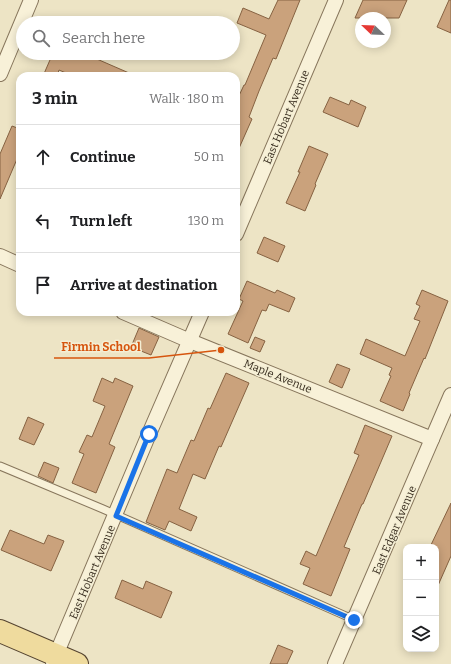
<!DOCTYPE html>
<meta charset="utf-8">
<style>
:root{--surface:#fff;--page:#f6f6f6;--text:#202124;--muted:#757577;--line:#e0e0e0}
body{margin:0;font-family:Bitter,serif;background:var(--page);color:var(--text)}
.controls{position:absolute;right:12px;bottom:12px;display:grid;overflow:hidden;border-radius:8px;box-shadow:0 2px 10px #0003}
.controls button{width:36px;height:36px;display:grid;place-items:center;padding:0;border:0;border-bottom:1px solid var(--line);background:var(--surface);color:var(--text);font:20px sans-serif}
.compass{position:absolute;left:355px;top:12px;width:36px;height:36px;border-radius:50%;background:var(--surface);box-shadow:0 2px 10px #0003;rotate:293deg}
.stop{position:absolute;width:12px;height:12px;margin:-9px;border:3px solid #1a73e8;border-radius:50%;background:#fff}
.stop.end{background:#1a73e8;border-color:#fff;box-shadow:0 1px 4px #0008}
.list{margin:0;padding:0;list-style:none}
h2{display:flex;justify-content:space-between;align-items:center;height:52px;margin:0;padding:0 16px;font-size:17px}
h2 small{font-size:13px;font-weight:400;color:var(--muted)}
.list li{display:grid;grid-template-columns:26px 1fr auto;gap:12px;align-items:center;box-sizing:border-box;height:64px;padding:0 16px;border-top:1px solid var(--line)}
.list b{display:block;font-size:15px;white-space:nowrap}
.list em{font-size:13px;font-style:normal;color:var(--muted)}
.icon{flex:none;width:22px;height:22px;fill:none;stroke:currentColor;stroke-width:2;stroke-linecap:round;stroke-linejoin:round}
.map{position:relative;flex:none;width:451px;height:664px;overflow:hidden}
.search{position:absolute;background:var(--surface);box-shadow:0 2px 10px #0003;left:16px;top:16px;width:224px;height:44px;display:flex;align-items:center;gap:10px;box-sizing:border-box;padding:0 14px;border-radius:22px;color:var(--muted);font-size:15px}
.panel{position:absolute;background:var(--surface);box-shadow:0 2px 10px #0003;left:16px;top:72px;width:224px;height:244px;border-radius:12px}
.map>svg:first-child{display:block}
.building{fill:#caa27c;stroke:#866242}
.lines{fill:none;stroke-linecap:round;stroke-linejoin:round}
.service-casing{stroke:#87765c;stroke-width:9}
.minor-casing{stroke:#87765c;stroke-width:16}
.primary-casing{stroke:#554430;stroke-width:24}
.service{stroke:#f8f1d8;stroke-width:7}
.minor{stroke:#f8f1d8;stroke-width:14}
.primary{stroke:#efdb9e;stroke-width:22}
.route{stroke:#1a73e8;stroke-width:5}
.labels{text-anchor:middle;stroke-width:3;stroke-linejoin:round;paint-order:stroke}
.street-label{font-size:11px;fill:#382d1f;stroke:#f4eed4}
.leader{fill:none;stroke:#d6550e;stroke-width:1.5}
.callout-dot{fill:#d6550e;stroke:#f4eed4;stroke-width:1.5}
.callout-label{font-size:12px;text-anchor:middle;font-weight:bold;fill:#d6550e;stroke:#f4eed4;stroke-width:3;stroke-linejoin:round;paint-order:stroke}
</style>
<div class="map">
<svg width="451" height="664" viewBox="0 0 451 664">
<rect width="100%" height="100%" fill="#ede4c5"/>
<!-- building -->
<g class="building">
<path d="M278,0H300L276,59L273,58L259,91L249,117L252,119L236,155V102L244,85H245L266,35L237,23L243,8L269,19Z"/>
<path d="M363,0H407L399,18H355Z"/>
<path d="M449,0H451V33L437,27Z"/>
<path d="M53,53H83L136,76H73L59,70L57,76H43Z"/>
<path d="M330,97L349,105L351,100L366,107L358,127L323,112Z"/>
<path d="M12,126L20,129V152L0,199V154Z"/>
<path d="M309,146L328,154L315,184L316,185L305,211L286,203L300,172H298Z"/>
<path d="M264,237L285,246L278,262L257,253Z"/>
<path d="M247,281L275,293L277,290L295,298L289,312L269,304L266,311L262,310L248,343L228,334L243,301L239,299Z"/>
<path d="M422,290L448,301L425,359L424,358L409,393L410,394L403,411L380,401L391,376L389,375L392,368L360,354L366,339L405,356L420,321L414,319L420,306L416,304Z"/>
<path d="M139,328L159,337L151,355L131,347Z"/>
<path d="M255,337L265,341L260,352L250,348Z"/>
<path d="M337,364L350,369L342,388L329,382Z"/>
<path d="M226,373L249,383L221,447L219,446L205,479L193,474L179,509L197,517L191,531L169,521L165,530L146,522L167,469L177,473L191,440L194,441L208,408L210,409Z"/>
<path d="M102,378L113,383L115,378L133,386L109,444L115,447L96,493L72,483L84,454L79,452L87,435L92,437L105,406L93,401Z"/>
<path d="M28,417L44,424L34,445L19,439Z"/>
<path d="M365,425L392,436L363,504H362L344,547L350,549L331,596L303,584L310,568L300,564L306,551L316,556L359,455L354,453Z"/>
<path d="M44,462L59,468L53,483L38,476Z"/>
<path d="M451,503V556L436,590V547H430Z"/>
<path d="M10,530L44,544L48,535L64,541L51,571L1,550Z"/>
<path d="M122,580L143,589L146,581L172,592L161,618L115,598Z"/>
<path d="M278,645L293,651L287,664H270Z"/>
</g>
<g class="lines">
<!-- service casing -->
<g class="service-casing">
<path id="service" d="M0,466L103,509L355,620"/>
</g>
<!-- minor casing -->
<g class="minor-casing">
<g id="minor">
<path d="M0,74L31,0"/>
<path d="M236,234L336,0"/>
<path d="M0,256L20,265"/>
<path d="M123,312L190,341L432,439"/>
<path d="M53,662L149,434L202,312"/>
<path d="M335,664L451,395"/>
</g>
</g>
<!-- primary casing -->
<g class="primary-casing">
<path id="primary" d="M0,631L77,664"/>
</g>
<!-- service -->
<use href="#service" class="service"/>
<!-- minor -->
<use href="#minor" class="minor"/>
<!-- primary -->
<use href="#primary" class="primary"/>
</g>
<g class="lines">
<!-- route -->
<path class="route" d="M149,434L116,516L354,620"/>
</g>
<g class="labels">
<!-- street labels -->
<g class="street-label">
<text transform="translate(286 117) rotate(-67)" y="4">East Hobart Avenue</text>
<text transform="translate(278 376) rotate(22)" y="4">Maple Avenue</text>
<text transform="translate(394 530) rotate(-67)" y="4">East Edgar Avenue</text>
<text transform="translate(92 572) rotate(-67)" y="4">East Hobart Avenue</text>
</g>
</g>
<!-- callouts -->
<path class="leader" d="M221 350L149 358H54"/>
<circle class="callout-dot" cx="221" cy="350" r="4"/>
<g class="callout-label">
<text x="101" y="351">Firmin School</text>
</g>
</svg>
<div class="controls">
<button>+</button>
<button>−</button>
<button><svg class="icon" aria-label="layers" viewBox="0 0 24 24"><path d="M12 4l9 5-9 5-9-5zM3 14l9 5 9-5"/></svg></button>
</div>
<svg class="compass" viewBox="-18 -18 36 36"><path d="M0-13l5 13h-10z" fill="#e53935"/><path d="M0 13l5-13h-10z" fill="#757577"/></svg>
<div class="stop" style="left:149px;top:434px"></div>
<div class="stop end" style="left:354px;top:620px"></div>
<div class="search"><svg class="icon" aria-label="search" viewBox="0 0 24 24"><circle cx="10" cy="10" r="6"/><path d="M15 15l6 6"/></svg>Search here</div>
<section class="panel">
<h2>3 min<small>Walk · 180 m</small></h2>
<ul class="list">
<li><svg class="icon" aria-label="ahead" viewBox="0 0 24 24"><path d="M12 20V5M6 11l6-6 6 6"/></svg><div><b>Continue</b></div><em>50 m</em></li>
<li><svg class="icon" aria-label="left" viewBox="0 0 24 24"><path d="M17 20v-9H6M10 6l-5 5 5 5"/></svg><div><b>Turn left</b></div><em>130 m</em></li>
<li><svg class="icon" aria-label="arrive" viewBox="0 0 24 24"><path d="M6 21V4h12l-3 4 3 4H6"/></svg><div><b>Arrive at destination</b></div></li>
</ul>
</section>
</div>
